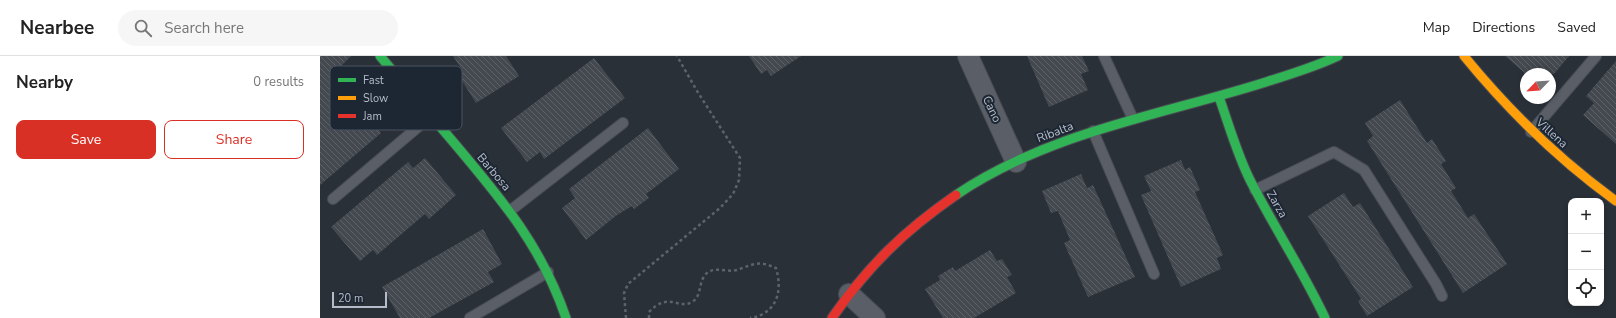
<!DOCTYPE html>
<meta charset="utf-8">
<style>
:root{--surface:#fff;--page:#f6f6f6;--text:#222;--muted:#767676;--line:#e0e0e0;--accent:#d93025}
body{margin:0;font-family:"Nunito Sans",sans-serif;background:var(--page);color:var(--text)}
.controls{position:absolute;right:12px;bottom:12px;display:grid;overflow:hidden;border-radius:8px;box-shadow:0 2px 6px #0003}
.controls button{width:36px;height:36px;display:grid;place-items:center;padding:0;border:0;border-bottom:1px solid var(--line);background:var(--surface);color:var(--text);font:20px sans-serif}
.compass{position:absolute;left:1200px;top:12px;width:36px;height:36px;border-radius:50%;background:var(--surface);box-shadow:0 2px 6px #0003;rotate:245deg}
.scale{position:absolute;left:12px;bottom:10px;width:55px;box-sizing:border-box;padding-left:4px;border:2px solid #b4bcc9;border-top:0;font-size:11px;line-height:14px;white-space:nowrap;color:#b4bcc9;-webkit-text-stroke:3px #1d2633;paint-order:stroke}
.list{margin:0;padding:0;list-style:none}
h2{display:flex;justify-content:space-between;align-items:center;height:52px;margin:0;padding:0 16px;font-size:17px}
h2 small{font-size:13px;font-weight:400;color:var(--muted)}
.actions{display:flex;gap:8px;padding:12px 16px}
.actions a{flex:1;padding:9px 0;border:1px solid var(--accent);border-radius:8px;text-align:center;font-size:14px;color:var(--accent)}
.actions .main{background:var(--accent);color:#fff}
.icon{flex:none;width:22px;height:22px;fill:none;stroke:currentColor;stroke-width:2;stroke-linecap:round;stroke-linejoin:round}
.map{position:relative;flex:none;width:1296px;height:262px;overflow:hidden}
header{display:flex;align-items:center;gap:24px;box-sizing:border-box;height:56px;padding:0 20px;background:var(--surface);border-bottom:1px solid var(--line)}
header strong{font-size:19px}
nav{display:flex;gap:22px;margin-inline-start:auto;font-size:14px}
.search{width:280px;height:36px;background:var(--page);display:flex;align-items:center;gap:10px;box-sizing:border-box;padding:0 14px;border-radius:22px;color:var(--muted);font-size:15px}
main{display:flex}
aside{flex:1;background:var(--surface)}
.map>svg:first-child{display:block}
.building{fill:url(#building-back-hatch)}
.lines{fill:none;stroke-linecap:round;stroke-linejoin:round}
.lane-casing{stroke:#484c53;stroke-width:12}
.street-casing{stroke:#484c53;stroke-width:22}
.fast-casing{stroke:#484c53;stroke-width:11}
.slow-casing{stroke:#484c53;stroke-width:11}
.jam-casing{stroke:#484c53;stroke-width:11}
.path{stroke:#5d636a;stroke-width:2.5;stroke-dasharray:3 3;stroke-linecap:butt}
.lane{stroke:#5a5e66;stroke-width:10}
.street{stroke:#5a5e66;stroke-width:20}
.fast{stroke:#30b455;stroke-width:9}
.slow{stroke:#ff9f0a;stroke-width:9}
.jam{stroke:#e5322d;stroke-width:9}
.labels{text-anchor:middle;stroke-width:4;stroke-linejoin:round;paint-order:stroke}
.street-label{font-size:12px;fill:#b4bcc9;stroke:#1d2633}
.key{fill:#1d2633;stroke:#4a5360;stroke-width:1}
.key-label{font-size:11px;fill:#b4bcc9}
</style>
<header>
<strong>Nearbee</strong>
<div class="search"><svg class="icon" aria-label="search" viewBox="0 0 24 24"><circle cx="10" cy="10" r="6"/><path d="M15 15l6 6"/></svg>Search here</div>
<nav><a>Map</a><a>Directions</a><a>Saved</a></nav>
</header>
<main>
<aside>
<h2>Nearby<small>0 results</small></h2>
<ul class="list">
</ul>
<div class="actions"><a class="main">Save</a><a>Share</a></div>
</aside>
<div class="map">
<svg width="1296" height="262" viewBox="0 0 1296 262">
<defs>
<pattern id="building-back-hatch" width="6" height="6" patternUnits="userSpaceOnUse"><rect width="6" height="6" fill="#444950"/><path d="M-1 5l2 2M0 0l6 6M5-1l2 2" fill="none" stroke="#5d6168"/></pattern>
</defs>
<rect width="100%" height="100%" fill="#2a3038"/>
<!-- building -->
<g class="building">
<path d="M0,0H31L12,19L33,44L46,33L67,58L55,69L61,77L0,129Z"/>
<path d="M133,0H186L199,20L156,47L137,17L142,14Z"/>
<path d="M429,0H481L451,20L447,14L441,18Z"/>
<path d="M707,0H762L769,15L761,18L768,34L729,51Z"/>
<path d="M1185,0H1249L1234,18H1206Z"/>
<path d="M274,2L305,42L224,103L220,96L207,106L181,72Z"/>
<path d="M1296,5V88L1263,59L1274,47L1266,40Z"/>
<path d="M1080,44L1107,87L1112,83L1126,105L1121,108L1136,132L1131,135L1148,162L1154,158L1187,208L1143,237L1047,85L1053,80L1045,67Z"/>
<path d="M328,72L359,113L326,138L329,142L314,153L312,150L297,159L266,184L242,152L255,142L249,133Z"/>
<path d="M105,102L136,139L109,163L105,158L57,199L53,194L40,205L11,171L88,106L93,112Z"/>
<path d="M861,104L865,114L870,111L880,134L875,136L903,199L897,202L901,213L861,231L821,139L831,135L824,120Z"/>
<path d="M761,118L767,132L773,129L815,221L768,241L744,187L750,184L738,155L731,157L722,135Z"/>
<path d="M1024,137L1033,151L1040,147L1093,231L1047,260L1038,245L1041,243L988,160Z"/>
<path d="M163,173L182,208L168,216L174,226L109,262H80L62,231Z"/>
<path d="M670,194L677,205L682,203L692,219L687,221L696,237L654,262H623L605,233L620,224L618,220L633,211L635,215Z"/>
</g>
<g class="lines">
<!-- lane casing -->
<g class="lane-casing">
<g id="lane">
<path d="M784,0L813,63"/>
<path d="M773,75L834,218"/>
<path d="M1211,76L1276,0"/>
<path d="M935,134L1014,96L1044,114L1116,228L1122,240"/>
<path d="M13,143L111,60"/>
<path d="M191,154L303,67"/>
<path d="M150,262L228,216"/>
</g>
</g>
<!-- street casing -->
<g class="street-casing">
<g id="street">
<path d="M648,0L696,106"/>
<path d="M529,238L555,262"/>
</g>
</g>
<!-- fast casing -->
<g class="fast-casing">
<g id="fast">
<path d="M60,0C85,29 110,59 135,88C183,145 222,191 246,262"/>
<path d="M899,41C909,69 917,98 930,124C954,171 983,215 1005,262"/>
<path d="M636,139C729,76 842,59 946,26C971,18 995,11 1018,0"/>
</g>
</g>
<!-- slow casing -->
<g class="slow-casing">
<path id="slow" d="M1144,0C1189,55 1238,103 1296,145"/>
</g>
<!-- jam casing -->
<g class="jam-casing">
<path id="jam" d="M512,262C548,210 584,175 636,139"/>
</g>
<!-- path -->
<g class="path">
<path d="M306,262L304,237L308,228L400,152L413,138L419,124L420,102L377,35L357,0"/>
<path d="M329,262V256C349,235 358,254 372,246C382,240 378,228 385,219C393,209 406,217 417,214C426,211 435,206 444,208C448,208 452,211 456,212C463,235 457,258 430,262"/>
</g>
<!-- lane -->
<use href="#lane" class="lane"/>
<!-- street -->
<use href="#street" class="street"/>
<!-- fast -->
<use href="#fast" class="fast"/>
<!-- slow -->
<use href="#slow" class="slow"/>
<!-- jam -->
<use href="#jam" class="jam"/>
</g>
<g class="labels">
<!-- street labels -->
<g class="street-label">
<text transform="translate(672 53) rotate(65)" y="4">Cano</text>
<text transform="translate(735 76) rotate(-21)" y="4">Ribalta</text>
<text transform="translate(1232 77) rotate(42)" y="4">Villena</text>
<text transform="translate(174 116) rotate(50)" y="4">Barbosa</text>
<text transform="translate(957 148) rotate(60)" y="4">Zarza</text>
</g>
</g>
<!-- legend -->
<rect x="10" y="10" width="132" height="64" rx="6" class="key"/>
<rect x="18" y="22" width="18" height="4" fill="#30b455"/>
<rect x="18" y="40" width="18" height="4" fill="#ff9f0a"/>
<rect x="18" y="58" width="18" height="4" fill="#e5322d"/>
<g class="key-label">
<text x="43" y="28">Fast</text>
<text x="43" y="46">Slow</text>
<text x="43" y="64">Jam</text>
</g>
</svg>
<div class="controls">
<button>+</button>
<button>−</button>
<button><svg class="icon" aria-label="locate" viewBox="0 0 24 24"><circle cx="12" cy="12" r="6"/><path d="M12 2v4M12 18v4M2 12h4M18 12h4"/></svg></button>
</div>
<svg class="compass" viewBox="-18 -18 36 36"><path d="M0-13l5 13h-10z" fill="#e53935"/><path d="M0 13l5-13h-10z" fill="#767676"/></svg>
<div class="scale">20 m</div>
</div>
</main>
